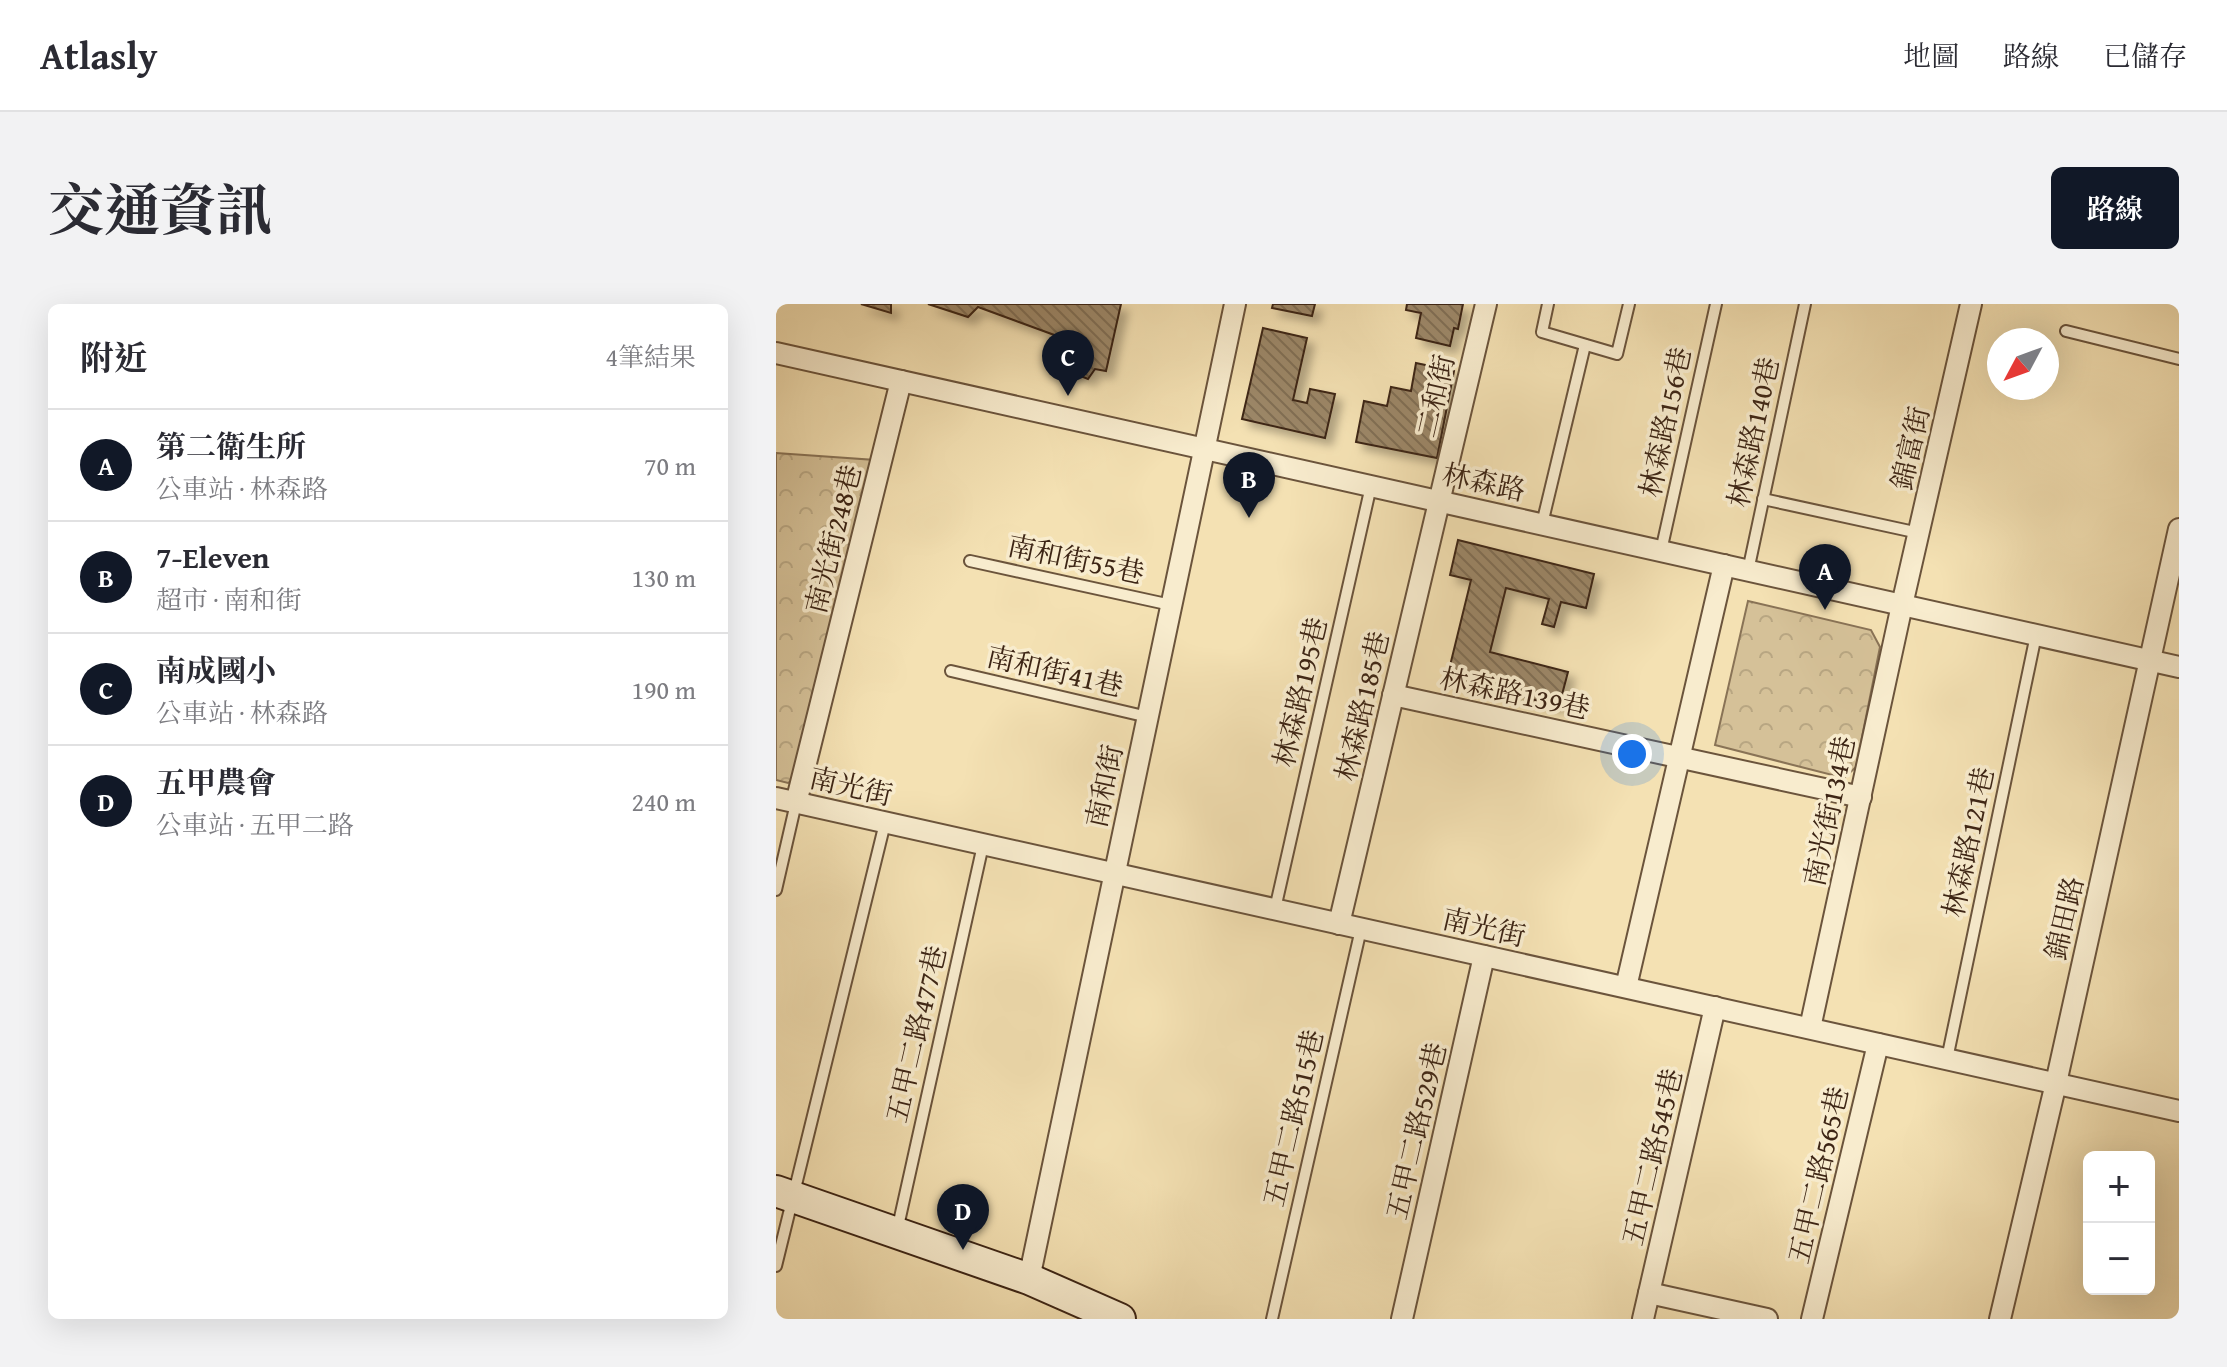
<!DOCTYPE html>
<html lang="zh-TW">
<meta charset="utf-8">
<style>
:root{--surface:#fff;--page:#f2f2f3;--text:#2b2b33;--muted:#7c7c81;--line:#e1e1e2;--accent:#111827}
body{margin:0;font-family:"Gentium Book Plus","Noto Serif TC",serif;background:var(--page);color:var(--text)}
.controls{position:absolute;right:24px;bottom:24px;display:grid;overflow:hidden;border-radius:12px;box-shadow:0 8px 32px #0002}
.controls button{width:72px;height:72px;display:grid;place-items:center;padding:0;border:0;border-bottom:2px solid var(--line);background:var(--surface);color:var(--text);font:40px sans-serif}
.compass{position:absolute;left:1211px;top:24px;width:72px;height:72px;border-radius:50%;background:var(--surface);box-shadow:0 8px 32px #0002;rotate:229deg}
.you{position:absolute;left:856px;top:450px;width:28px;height:28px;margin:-20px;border:6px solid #fff;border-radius:50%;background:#1a73e8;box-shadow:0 0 0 12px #1a73e833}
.badge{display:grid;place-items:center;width:52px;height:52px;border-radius:50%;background:var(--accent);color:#fff;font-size:26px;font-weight:700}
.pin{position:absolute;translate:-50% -66px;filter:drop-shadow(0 2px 4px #0008)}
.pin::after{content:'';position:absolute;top:42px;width:28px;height:24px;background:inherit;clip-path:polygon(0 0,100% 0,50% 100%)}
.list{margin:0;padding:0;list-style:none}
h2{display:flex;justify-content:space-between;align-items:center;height:104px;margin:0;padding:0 32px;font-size:34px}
h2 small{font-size:26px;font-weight:400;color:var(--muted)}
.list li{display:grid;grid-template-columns:52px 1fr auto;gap:24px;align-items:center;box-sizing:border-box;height:112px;padding:0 32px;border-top:2px solid var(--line)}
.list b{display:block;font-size:30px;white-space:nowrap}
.list p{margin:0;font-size:26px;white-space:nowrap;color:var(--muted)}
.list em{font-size:26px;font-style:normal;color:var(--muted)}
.map{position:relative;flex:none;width:1403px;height:1015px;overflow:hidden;border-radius:12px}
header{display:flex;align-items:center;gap:48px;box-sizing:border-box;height:112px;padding:0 40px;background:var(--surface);border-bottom:2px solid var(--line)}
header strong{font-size:38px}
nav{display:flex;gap:44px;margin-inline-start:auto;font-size:28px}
.intro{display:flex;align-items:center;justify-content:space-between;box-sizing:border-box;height:192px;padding:0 48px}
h1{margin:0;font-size:56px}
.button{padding:20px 36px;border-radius:12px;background:var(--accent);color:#fff;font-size:28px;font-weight:700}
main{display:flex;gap:48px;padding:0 48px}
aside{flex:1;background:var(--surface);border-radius:12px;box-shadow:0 8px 32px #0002}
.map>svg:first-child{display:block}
.park{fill:url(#park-crowns);stroke:#897356;stroke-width:2}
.building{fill:url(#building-back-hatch);stroke:#3d2515;stroke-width:2;filter:url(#shadow)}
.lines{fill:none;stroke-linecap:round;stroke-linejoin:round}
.lane-casing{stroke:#6b543c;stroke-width:14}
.street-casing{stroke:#6b543c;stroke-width:24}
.secondary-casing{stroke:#3d2515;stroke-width:34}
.lane{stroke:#f8ecce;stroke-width:10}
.street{stroke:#f8ecce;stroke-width:20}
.secondary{stroke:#f8ecce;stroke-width:30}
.labels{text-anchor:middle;stroke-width:7;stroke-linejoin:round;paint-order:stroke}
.street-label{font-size:28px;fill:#3d2515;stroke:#f8ecce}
</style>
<header>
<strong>Atlasly</strong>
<nav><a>地圖</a><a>路線</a><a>已儲存</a></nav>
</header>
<div class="intro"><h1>交通資訊</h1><a class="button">路線</a></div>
<main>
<aside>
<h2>附近<small>4筆結果</small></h2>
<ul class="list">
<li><span class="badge">A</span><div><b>第二衛生所</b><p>公車站 · 林森路</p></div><em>70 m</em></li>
<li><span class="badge">B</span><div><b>7-Eleven</b><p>超市 · 南和街</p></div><em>130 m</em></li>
<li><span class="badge">C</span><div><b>南成國小</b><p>公車站 · 林森路</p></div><em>190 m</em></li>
<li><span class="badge">D</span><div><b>五甲農會</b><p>公車站 · 五甲二路</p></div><em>240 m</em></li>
</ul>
</aside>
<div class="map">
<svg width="1403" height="1015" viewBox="0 0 1403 1015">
<defs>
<pattern id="park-crowns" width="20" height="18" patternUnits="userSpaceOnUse" patternTransform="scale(2)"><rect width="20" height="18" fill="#d5c198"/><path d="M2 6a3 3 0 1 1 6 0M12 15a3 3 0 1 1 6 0" fill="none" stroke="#b8a682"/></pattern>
<pattern id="building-back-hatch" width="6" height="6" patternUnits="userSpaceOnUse" patternTransform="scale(2)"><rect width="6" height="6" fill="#9c8767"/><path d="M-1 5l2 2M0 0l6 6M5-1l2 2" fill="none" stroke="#806e54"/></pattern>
<filter id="shadow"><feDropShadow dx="7" dy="7" stdDeviation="4" flood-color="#0004"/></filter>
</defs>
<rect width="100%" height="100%" fill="#f4e1b3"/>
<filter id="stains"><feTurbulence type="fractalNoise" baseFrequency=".0025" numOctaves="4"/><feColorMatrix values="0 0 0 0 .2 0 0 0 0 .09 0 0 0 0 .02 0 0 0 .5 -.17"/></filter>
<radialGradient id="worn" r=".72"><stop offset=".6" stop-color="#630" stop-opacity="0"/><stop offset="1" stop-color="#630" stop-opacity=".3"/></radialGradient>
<!-- park -->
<g class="park">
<path d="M0,149L99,156L23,471L12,479L0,476Z"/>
<path d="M972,297L1095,326L1104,343L1080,463L1068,474L939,441Z"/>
</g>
<!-- building -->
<g class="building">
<path d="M85,0H115V9Z"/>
<path d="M152,0H345L330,67L319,65L312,75L278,61L281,32L202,3L192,13Z"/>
<path d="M497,0H539L536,12L496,4Z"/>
<path d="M631,0H687L682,25L678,24L674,42L640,34L645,9L630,6Z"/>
<path d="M487,24L531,34L517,96L531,99L534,85L559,90L549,134L466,115Z"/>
<path d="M640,59L678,67L661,154L580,138L588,97L611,102L615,83L635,87Z"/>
<path d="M682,236L818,270L810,304L785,298L778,323L766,320L773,295L730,284L714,348L792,368L783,402L671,374L695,276L674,271Z"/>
</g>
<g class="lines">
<!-- lane casing -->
<g class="lane-casing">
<g id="lane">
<path d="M772,0L766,28L841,50L853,0"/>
<path d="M1290,27L1403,55"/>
<path d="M987,195L1143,229"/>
<path d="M766,220L809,41"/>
<path d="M885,247L940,0"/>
<path d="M194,257L395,301"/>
<path d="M972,267L1029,0"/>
<path d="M175,367L372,413"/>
<path d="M0,586L20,499"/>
<path d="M499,605L595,182"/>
<path d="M1171,755L1260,331"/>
<path d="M121,927L207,541"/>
<path d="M0,962L109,519"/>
<path d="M496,1015L585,625"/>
</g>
</g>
<!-- street casing -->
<g class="street-casing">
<g id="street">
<path d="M0,49L1403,363"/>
<path d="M617,391L1085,493"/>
<path d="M0,494L1403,807"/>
<path d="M20,499L125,77"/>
<path d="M563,620L710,0"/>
<path d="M850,683L948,261"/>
<path d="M1034,724L1126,301L1195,0"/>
<path d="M253,975L459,0"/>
<path d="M873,989L991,1015"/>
<path d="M626,1015L708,652"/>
<path d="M867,1015L939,703"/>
<path d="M1036,1015L1102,740"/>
<path d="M1224,1015L1280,779L1403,225"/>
</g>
</g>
<!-- secondary casing -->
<g class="secondary-casing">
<path id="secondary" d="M0,887L253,975L344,1015"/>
</g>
<!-- lane -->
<use href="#lane" class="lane"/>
<!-- street -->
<use href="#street" class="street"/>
<!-- secondary -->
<use href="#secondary" class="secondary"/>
</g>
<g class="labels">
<!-- street labels -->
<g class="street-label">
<text transform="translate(659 92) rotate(-77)" y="10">二和街</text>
<text transform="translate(889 118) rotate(-78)" y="10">林森路156巷</text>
<text transform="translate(977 128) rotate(-78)" y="10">林森路140巷</text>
<text transform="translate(1134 144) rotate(-77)" y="10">錦富街</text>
<text transform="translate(708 178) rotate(12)" y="10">林森路</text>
<text transform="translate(57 235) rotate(-76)" y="10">南光街248巷</text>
<text transform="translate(300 255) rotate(12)" y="10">南和街55巷</text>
<text transform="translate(279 367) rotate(13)" y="10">南和街41巷</text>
<text transform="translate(524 388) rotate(-77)" y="10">林森路195巷</text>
<text transform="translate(739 389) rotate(12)" y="10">林森路139巷</text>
<text transform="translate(586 402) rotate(-77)" y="10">林森路185巷</text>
<text transform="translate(75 482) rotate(13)" y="10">南光街</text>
<text transform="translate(328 482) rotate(-78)" y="10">南和街</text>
<text transform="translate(1053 507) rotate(-78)" y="10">南光街134巷</text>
<text transform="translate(1192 538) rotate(-78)" y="10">林森路121巷</text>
<text transform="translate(1288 614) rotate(-77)" y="10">錦田路</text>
<text transform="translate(708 623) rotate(13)" y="10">南光街</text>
<text transform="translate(140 730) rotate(-77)" y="10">五甲二路477巷</text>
<text transform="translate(517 814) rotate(-77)" y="10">五甲二路515巷</text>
<text transform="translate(640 827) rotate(-77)" y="10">五甲二路529巷</text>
<text transform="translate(876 853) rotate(-77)" y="10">五甲二路545巷</text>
<text transform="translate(1042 871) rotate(-77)" y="10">五甲二路565巷</text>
</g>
</g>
<rect width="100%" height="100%" filter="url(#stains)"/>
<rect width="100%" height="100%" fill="url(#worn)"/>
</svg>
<div class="controls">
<button>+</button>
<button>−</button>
</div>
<svg class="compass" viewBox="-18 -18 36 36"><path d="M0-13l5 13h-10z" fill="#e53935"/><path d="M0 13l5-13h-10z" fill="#7c7c81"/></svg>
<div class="you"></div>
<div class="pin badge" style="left:1049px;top:306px">A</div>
<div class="pin badge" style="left:473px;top:214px">B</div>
<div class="pin badge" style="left:292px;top:92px">C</div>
<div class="pin badge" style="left:187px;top:946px">D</div>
</div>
</main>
